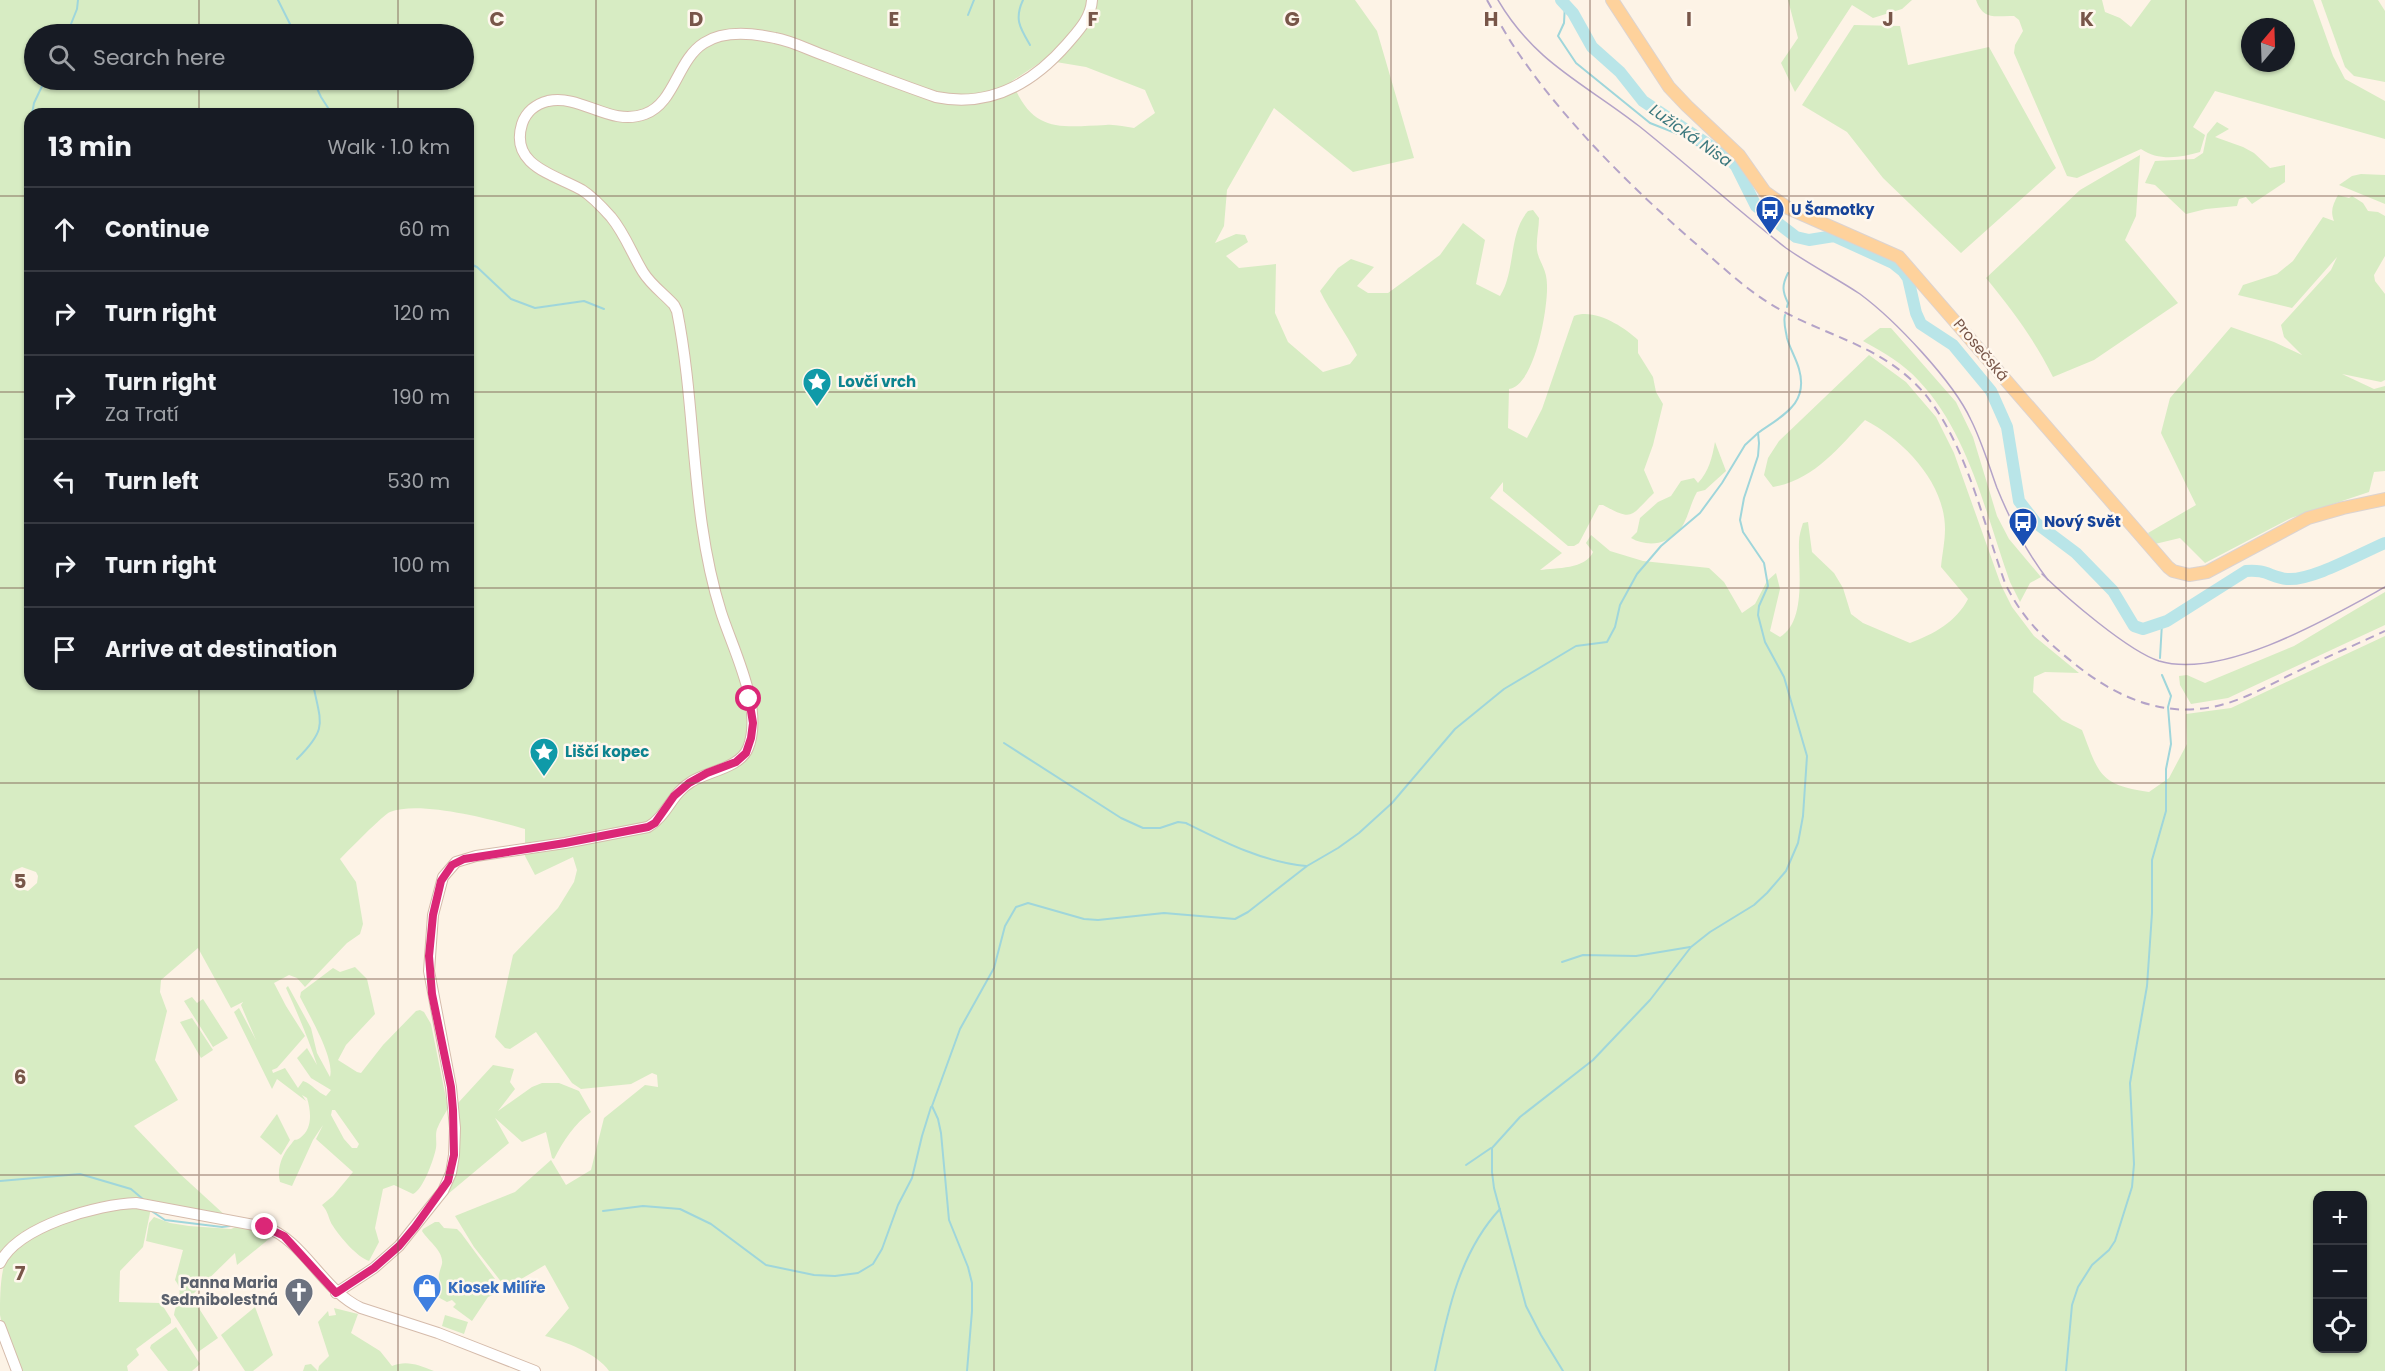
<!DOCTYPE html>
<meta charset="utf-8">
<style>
:root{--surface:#171b24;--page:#242831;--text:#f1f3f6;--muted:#9ea1a6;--line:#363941}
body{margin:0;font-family:Poppins,sans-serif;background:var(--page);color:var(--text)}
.controls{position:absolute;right:18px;bottom:18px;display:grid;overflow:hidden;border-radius:12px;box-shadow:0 2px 4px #0004}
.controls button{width:54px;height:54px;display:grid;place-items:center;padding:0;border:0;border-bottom:2px solid var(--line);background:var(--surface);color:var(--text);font:30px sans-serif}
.compass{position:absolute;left:2241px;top:18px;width:54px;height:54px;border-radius:50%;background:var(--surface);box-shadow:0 2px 4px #0004;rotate:19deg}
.stop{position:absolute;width:18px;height:18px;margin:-14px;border:4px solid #db2777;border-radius:50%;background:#fff}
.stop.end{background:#db2777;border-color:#fff;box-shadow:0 2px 6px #0008}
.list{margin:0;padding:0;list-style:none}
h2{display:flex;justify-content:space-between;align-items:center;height:78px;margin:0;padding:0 24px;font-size:26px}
h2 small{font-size:20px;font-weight:400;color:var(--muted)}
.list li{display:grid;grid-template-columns:39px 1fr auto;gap:18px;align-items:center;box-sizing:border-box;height:84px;padding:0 24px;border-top:2px solid var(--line)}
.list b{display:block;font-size:22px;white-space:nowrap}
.list p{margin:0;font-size:20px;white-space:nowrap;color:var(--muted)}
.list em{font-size:20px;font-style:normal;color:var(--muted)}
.icon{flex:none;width:33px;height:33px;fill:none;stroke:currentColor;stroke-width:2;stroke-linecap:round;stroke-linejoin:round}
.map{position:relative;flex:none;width:2385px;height:1371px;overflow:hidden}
.search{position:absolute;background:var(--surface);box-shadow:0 2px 4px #0004;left:24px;top:24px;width:450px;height:66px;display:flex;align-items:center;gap:15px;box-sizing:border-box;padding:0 21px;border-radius:33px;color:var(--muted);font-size:22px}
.panel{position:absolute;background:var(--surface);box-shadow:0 2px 4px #0004;left:24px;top:108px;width:450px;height:582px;border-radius:18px}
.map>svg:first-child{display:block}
.green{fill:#d7ecc3;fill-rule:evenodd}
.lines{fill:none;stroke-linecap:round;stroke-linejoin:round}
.stream{stroke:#9fd6db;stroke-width:2}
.river{stroke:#b9e5e8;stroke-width:12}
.secondary-casing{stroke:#d5bbab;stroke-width:12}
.primary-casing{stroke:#dcd3d0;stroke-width:14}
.secondary{stroke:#fff;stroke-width:10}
.primary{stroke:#fed29c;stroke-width:12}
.tram{stroke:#b4a3c8;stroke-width:1.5}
.rail{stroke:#b4a3c8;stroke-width:2;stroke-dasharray:9 6;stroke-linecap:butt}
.route{stroke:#db2777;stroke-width:8}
.grid{fill:none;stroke:#785649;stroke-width:1.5;stroke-opacity:0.55}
.labels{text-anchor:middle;stroke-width:5;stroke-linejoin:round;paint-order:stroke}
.transit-label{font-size:15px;font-weight:bold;fill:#164399;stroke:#fff7ed;text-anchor:start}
.street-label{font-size:15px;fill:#785649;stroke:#fff7ed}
.culture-label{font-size:15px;font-weight:bold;fill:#0d838f;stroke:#fff7ed;text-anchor:start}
.worship-label{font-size:15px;font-weight:bold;fill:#5b616d;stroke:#fff7ed;text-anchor:end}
.shop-label{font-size:15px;font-weight:bold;fill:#366cbe;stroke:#fff7ed;text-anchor:start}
.water-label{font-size:16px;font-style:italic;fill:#3c787e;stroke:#fff7ed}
.grid-label{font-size:20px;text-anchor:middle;font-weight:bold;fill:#785649;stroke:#fff7ed;stroke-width:5;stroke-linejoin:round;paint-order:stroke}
</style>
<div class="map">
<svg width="2385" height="1371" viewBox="0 0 2385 1371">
<rect width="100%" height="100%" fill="#fdf3e6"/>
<!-- green -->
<g class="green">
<path d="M0,0H1355L1377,31L1414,158L1353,172L1274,108L1227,190L1224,226L1215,243L1236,234L1245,235L1248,242L1226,256L1239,268L1276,264L1275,313L1288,342L1323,372L1350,364L1357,355C1346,333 1331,313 1320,291L1338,268L1351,259L1374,267L1357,286L1368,293H1388L1440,255L1463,223L1485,240L1476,284L1500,296C1516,271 1508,234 1528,211L1533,210L1539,218C1539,228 1536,240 1537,250C1539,263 1547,268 1547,285C1548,308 1535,385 1509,389L1508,428L1527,438L1542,409L1574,316C1595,308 1624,327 1638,340V353L1653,377L1656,392L1663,404L1653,445L1644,470L1654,493C1630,516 1634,522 1603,505H1599L1579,543L1574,546H1568L1503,491V482L1490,498L1562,553L1540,570C1556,568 1586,569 1593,552L1586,543L1591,535L1610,551L1643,561L1709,568L1724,582L1742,613L1755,604L1767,581L1776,573L1780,589L1770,631L1780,637C1807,621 1798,568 1799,542C1799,536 1801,529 1803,523L1808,522L1812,552L1834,573L1843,588L1851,614L1863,623L1910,643C1934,634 1956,622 1968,599L1941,567C1942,555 1945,542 1945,529C1945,483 1904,440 1865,420C1838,448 1814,480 1773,487L1764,475L1768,458L1779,441L1869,355L1906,382L1936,417L1954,453L2001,585L2012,607L2034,636L2079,673L2045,672L2034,677L2033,692L2062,720L2082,730C2099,774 2099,785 2149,792L2169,778L2187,744L2186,714L2231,708L2385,636V1371H609C598,1354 564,1341 545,1336L569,1308L545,1265L506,1288L474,1247L455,1216L515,1192L551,1160L566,1185L591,1170L604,1118L645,1085L658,1087L657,1075L652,1073L631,1084L581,1089L572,1083L536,1032L510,1049L505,1048L495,1037L513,955L558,908L574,882L577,870L573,857L535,875L525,856V829C494,820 420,800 390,812C384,814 348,851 340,859L356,882L363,924L360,934L347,943L305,987L297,978L289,975L274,983L286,1006L305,1036L277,1068L272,1070L273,1073L285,1068L298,1088L303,1081C312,1084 317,1092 326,1096L331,1090L311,1078L297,1058L307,1048L317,1065C308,1038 298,1014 286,988L288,986L311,1028L317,1053L330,1077C335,1058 309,1015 300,997L301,992L333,968L340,972L355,967L367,979L375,1014L346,1045L338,1060L357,1072L361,1073L383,1045L416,1011L420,1010L424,1012L431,1024L448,1108C444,1116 440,1121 437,1129C435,1135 437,1142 436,1148C434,1159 423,1190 413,1194L394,1185L383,1189L375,1228L379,1242L369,1261C357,1257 340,1237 333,1226C328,1219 329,1212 322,1205L333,1196L353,1172L316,1139L323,1125L313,1140L292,1186L280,1182C276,1168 283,1153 292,1143C296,1137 294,1142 300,1138C313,1129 311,1111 307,1098L302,1095L306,1101L277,1079L272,1089L234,1012L239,1008L256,1040L241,1005L243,1002L231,1008L198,948L161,980L160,992L167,1011L155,1060L178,1100L134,1126L179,1173L227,1217L135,1199L49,1221L0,1258ZM34,34H464V80H34ZM1044,60L1086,67L1145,90L1155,113L1134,128C1125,127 1115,124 1106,125C1059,127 1032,133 1012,81ZM30,114H468V684H30ZM22,867L36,872L38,876L37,883L28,891L15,887L10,880L13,871ZM332,1110H335L359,1144L357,1148H352L344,1139L331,1115ZM2318,1196H2362V1348H2318Z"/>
<path d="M1788,0H1912L1902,9L1873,18L1852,5L1795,92L1781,63L1798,38Z"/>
<path d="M1976,0H2102L2105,12L2120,18L2131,27L2151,0H2313L2333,56L2345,79L2385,101V139L2215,91L2193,127L2205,135L2200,152C2180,158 2158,161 2141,149L2077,178L2067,176L2014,53L2015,45L2023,31L2019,20L2014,16C1997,15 1984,22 1976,0ZM2250,27H2286V63H2250Z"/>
<path d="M2321,0H2378L2385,11V82L2354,76L2345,67Z"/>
<path d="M1854,25L1900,26L1908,65L1989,47L2056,168L1961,253L1883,178L1847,132L1802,105Z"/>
<path d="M2217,122L2229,129L2215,137L2243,147L2254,153L2270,168L2285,165V182L2252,204L2246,197L2239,199L2237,206L2206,209L2186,214L2155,185L2145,183L2155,161L2194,159L2203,153L2207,134Z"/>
<path d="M2140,155L2136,216L2125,240L2178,303L2094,360L2053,377C2034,339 2013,311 1986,278L2080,190Z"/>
<path d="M2361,174L2385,175V204L2339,185L2352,176Z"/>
<path d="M2338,195L2349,198L2352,196L2363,203L2368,211L2378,212L2385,216V256L2374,275L2375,281L2385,294V380L2381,382L2342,374L2374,389L2385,386V471L2374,472L2369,492L2291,518L2205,563L2180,538L2155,544L2148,533L2196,505L2161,433L2170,398L2231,327L2274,342L2302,355L2284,337L2281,325L2331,270L2337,257L2292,308L2238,295L2243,285L2277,274L2293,261L2323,217L2334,221C2330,211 2333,204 2338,195Z"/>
<path d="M1880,328H1891L1956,402L1973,437L1997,516L2009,539L2041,577L2030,583L2020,602L2010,582C1986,515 1969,434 1919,381C1904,364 1883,352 1863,341Z"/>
<path d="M1715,442L1726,471L1705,490L1697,492C1690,504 1688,520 1679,531C1666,545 1647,547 1631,538L1637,532L1640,518L1658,502L1671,496L1681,481L1694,478L1698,483C1709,471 1712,458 1715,442Z"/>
<path d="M2385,592V625L2228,698L2191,704L2180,685L2179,676L2187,675L2205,683L2294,646Z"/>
<path d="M192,997L197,1003L203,999L228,1038L213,1047L184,1001Z"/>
<path d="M192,1018L213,1050L201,1058L180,1022Z"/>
<path d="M493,1065L514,1069L510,1082L515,1089L498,1111L532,1087L542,1083H559L579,1091L591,1112C574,1124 564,1140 554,1159L552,1158L546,1132L522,1142L495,1118L509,1143L448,1194L455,1166L458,1103Z"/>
<path d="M277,1114L290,1140L281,1155L260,1137Z"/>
<path d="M122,1205L151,1208L143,1247L120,1271L119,1302L161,1303L171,1319V1323L136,1349L139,1355L127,1366L128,1371H22C15,1354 3,1334 0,1315C0,1298 0,1272 7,1257C23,1229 92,1214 122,1205Z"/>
<path d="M154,1217L170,1223L189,1226L231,1229L238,1226L275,1234L237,1265L235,1253L191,1296L218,1338L198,1352L174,1315C176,1301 185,1293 175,1280L183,1250L146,1241L149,1223Z"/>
<path d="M435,1222H439L444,1228L457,1229L461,1233L495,1279L492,1287L494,1291L493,1295L488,1297L472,1321L453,1307L456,1304L452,1300L447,1302L427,1291L430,1285L439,1282C438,1274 440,1271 442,1264C444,1251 428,1241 422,1231L423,1229Z"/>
<path d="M255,1307L273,1355L253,1371H245L221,1335Z"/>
<path d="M334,1308L358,1314L351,1333L380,1351L392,1366C407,1360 418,1365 434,1371H303L305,1365L311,1364L318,1371L319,1366L329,1356L318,1322L328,1311L329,1316L336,1315Z"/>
<path d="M445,1315L468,1322L464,1334L442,1326Z"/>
<path d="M176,1327L200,1364L192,1371H168L150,1348L151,1345Z"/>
</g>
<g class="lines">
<!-- stream -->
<g class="stream">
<path d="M278,0L295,34"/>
<path d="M1023,0C1014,19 1020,28 1030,45"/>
<path d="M1565,4L1564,23L1558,36L1576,63L1650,123L1683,136L1707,152L1714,148"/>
<path d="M968,15L974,0"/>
<path d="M67,34L77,9L78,0"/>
<path d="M313,80L321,97L332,114"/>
<path d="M32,114L34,103L45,80"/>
<path d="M30,122L26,142L30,169"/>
<path d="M468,263L477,267L511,299L535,308L584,301L604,309"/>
<path d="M1787,307L1788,303C1782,291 1782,285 1788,273"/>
<path d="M2160,658L2162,623"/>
<path d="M1004,743L1121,818L1143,828H1160L1178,822L1186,823C1224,842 1263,862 1306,866"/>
<path d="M297,759C328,728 321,724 313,684"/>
<path d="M1562,962L1583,955L1636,956L1690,947"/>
<path d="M1466,1165L1491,1148"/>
<path d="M0,1181L80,1174L131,1189L144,1200"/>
<path d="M150,1210L165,1220L222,1227L230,1226"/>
<path d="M603,1211L643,1206L680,1209L711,1224L766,1265L814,1275L835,1276L858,1273L873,1264L882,1249L898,1205L912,1178L922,1136L931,1107"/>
<path d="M967,1371L972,1311V1283L968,1267L949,1220L941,1133L938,1119L932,1106L960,1029L994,968L1005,926L1016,907L1028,903L1084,919L1098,920L1164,913L1235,919L1248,912L1307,866L1338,848L1359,833L1392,803L1455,729L1504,689L1576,646L1607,642L1615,627L1620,605L1637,574L1661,546L1700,513L1722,483L1745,445L1758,433"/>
<path d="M1435,1371C1447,1314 1459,1253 1500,1209"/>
<path d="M1563,1371L1541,1335L1526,1306L1494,1188L1492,1172V1148L1520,1117L1593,1060L1650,1000L1691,947L1710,932L1754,905L1767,893L1786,871L1798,843L1803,816L1807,756L1784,677L1765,642L1758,615L1759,606L1768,586L1764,563L1743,532L1740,520L1744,498L1758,456L1759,443L1758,433C1783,415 1809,404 1799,369C1796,358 1790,349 1787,338C1786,331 1783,323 1785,315"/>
<path d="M2066,1371L2072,1305L2078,1287L2092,1265L2109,1250L2115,1241L2132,1187L2134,1164L2130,1083L2147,986L2152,913V860L2166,811V769L2171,744L2168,707L2171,696L2162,675"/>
</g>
<!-- river -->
<path class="river" d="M1561,0L1573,13L1592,47L1620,72L1643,101L1727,157L1736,166L1756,206L1796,237L1809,240L1834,236L1893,263L1903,271L1908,278L1916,313L1921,324L1953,345L1991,391L2007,427L2019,501L2036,523L2076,553L2113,591L2134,626L2143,629L2167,621L2246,571C2265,569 2271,577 2287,579C2312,581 2361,553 2385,543"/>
<!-- secondary casing -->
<g class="secondary-casing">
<g id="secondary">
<path d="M0,1263C18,1226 99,1204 136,1203L265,1227C304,1240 322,1290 361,1308L438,1333L535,1371"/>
<path d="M336,1293L374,1268L399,1246L443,1191L451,1173L454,1155L455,1128L451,1087L429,971L433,915L443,877L456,862L476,856L565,843L648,827C667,816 672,793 691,782C708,771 740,768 748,748C764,708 733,650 721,612C690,514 697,411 677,311L674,305C664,294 651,285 643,272C632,254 625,234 611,217C603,208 593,197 582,190C556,175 509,166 522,124C526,112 536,104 548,101C582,94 610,127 645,114C675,103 677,60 704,43C724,30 752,33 775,38C792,41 809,50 826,56C862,70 899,84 936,97C990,108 1033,83 1067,44C1078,31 1091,18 1092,0"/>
<path d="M0,1326L17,1371"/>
</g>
</g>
<!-- primary casing -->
<g class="primary-casing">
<path id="primary" d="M1612,0L1669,87L1687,106L1739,155L1765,192L1788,208L1899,257L2168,567L2173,571L2189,575L2207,572L2308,518L2343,508L2385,499"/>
</g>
<!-- secondary -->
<use href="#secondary" class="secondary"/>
<!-- primary -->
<use href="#primary" class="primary"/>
<!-- tram -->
<g class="tram">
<path d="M1498,0C1535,63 1584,83 1639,126C1689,166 1736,209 1786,248C1810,265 1836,278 1860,294C1895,320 1953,381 1971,420C1982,442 1989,466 1997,488C2010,520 2027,553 2048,580"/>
<path d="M2042,574C2067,598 2128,651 2159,661C2223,680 2329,618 2385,587"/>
</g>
<!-- rail -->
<path class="rail" d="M1487,0C1497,18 1507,37 1519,54C1566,123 1633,189 1695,243C1719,264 1742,286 1769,303C1821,336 1881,343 1924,393C1966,443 1983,522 2005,583C2022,619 2046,641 2076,665C2120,700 2171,721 2228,703C2251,696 2273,683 2294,673C2324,658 2355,645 2385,631"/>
</g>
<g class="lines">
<!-- route -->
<path class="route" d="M265,1227L284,1236L336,1293L374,1268L399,1246L415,1227L448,1181L454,1155L453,1110L451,1087L432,994L429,956L433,915L441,881L452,865L464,859L565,843L648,827L655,823L674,796L689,783L707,773L736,762L746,753L751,738L753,723L749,699"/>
</g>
<!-- grid -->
<path class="grid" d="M199,0V34M398,0V34M596,0V1371M795,0V1371M994,0V1371M1192,0V1371M1391,0V1371M1590,0V1371M1789,0V1371M1988,0V1371M2186,0V1371M199,80V114M398,80V114M0,196H30M468,196H2385M0,392H30M468,392H2385M0,588H30M468,588H2385M199,684V1371M398,684V1371M0,783H2385M0,979H2385M0,1175H2385"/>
<!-- icons -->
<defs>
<g id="bus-pin" transform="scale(1.5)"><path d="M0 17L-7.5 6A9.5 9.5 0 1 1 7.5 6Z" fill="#1a4fb4" stroke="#fff7ed"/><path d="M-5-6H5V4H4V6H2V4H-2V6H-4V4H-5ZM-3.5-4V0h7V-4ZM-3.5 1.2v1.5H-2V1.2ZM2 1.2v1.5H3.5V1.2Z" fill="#fff"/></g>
<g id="sight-pin" transform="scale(1.5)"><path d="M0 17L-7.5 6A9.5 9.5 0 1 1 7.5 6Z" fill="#0f9aa8" stroke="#fff7ed"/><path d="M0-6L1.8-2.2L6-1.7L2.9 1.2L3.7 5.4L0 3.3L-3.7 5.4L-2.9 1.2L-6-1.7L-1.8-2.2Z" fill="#fff"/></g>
<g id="shop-pin" transform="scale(1.5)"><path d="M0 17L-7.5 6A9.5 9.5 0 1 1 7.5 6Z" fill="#3f7fe0" stroke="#fff7ed"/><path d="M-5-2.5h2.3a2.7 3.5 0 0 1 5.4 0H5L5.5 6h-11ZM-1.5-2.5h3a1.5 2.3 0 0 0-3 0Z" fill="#fff"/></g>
<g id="church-pin" transform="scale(1.5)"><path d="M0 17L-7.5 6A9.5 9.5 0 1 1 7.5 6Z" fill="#6b7280" stroke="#fff7ed"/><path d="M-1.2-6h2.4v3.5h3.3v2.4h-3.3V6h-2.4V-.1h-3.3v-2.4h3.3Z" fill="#fff"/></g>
</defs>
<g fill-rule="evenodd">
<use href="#bus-pin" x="1770" y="210"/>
<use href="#sight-pin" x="817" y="382"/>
<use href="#bus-pin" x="2023" y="522"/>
<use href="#sight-pin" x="544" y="752"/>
<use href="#shop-pin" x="427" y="1288"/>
<use href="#church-pin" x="299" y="1292"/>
</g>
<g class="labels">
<!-- transit labels -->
<g class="transit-label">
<text x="1791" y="215">U Šamotky</text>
<text x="2044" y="527">Nový Svět</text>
</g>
<!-- street labels -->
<g class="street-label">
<text transform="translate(1981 350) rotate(50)" y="5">Prosečská</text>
</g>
<!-- culture labels -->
<g class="culture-label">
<text x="838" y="387">Lovčí vrch</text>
<text x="565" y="757">Liščí kopec</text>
</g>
<!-- worship labels -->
<g class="worship-label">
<text x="278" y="1288">Panna Maria<tspan x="278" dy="17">Sedmibolestná</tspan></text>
</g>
<!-- shop labels -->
<g class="shop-label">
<text x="448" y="1293">Kiosek Milíře</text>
</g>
<!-- water labels -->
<g class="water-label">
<text transform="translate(1691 135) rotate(35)" y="6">Lužická Nisa</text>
</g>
</g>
<g class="grid-label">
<text x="497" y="26">C</text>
<text x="696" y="26">D</text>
<text x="894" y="26">E</text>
<text x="1093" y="26">F</text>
<text x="1292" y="26">G</text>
<text x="1491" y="26">H</text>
<text x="1689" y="26">I</text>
<text x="1888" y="26">J</text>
<text x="2087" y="26">K</text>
<text x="20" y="888">5</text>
<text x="20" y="1084">6</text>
<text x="20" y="1280">7</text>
</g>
</svg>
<div class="controls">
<button>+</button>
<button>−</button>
<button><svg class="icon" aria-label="locate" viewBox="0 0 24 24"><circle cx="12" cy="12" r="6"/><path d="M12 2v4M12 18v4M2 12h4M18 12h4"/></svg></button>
</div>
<svg class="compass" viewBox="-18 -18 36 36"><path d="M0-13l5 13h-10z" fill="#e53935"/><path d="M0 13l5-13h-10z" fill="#9ea1a6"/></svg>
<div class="stop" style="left:749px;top:699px"></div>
<div class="stop end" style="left:265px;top:1227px"></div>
<div class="search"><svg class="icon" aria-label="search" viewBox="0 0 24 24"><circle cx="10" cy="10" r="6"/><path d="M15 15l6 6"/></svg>Search here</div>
<section class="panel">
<h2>13 min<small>Walk · 1.0 km</small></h2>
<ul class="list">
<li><svg class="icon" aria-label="ahead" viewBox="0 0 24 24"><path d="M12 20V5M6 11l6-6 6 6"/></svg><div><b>Continue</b></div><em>60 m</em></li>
<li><svg class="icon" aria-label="right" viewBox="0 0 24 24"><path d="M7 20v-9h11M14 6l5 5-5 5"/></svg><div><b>Turn right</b></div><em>120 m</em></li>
<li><svg class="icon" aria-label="right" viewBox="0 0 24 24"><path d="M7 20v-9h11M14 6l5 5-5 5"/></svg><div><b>Turn right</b><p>Za Tratí</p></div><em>190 m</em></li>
<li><svg class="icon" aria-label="left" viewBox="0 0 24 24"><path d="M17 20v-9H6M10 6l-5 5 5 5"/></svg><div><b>Turn left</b></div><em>530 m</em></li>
<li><svg class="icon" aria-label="right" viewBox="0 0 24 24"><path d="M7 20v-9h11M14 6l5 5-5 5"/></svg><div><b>Turn right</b></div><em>100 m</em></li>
<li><svg class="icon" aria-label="arrive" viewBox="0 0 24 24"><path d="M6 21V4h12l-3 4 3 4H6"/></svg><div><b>Arrive at destination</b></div></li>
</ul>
</section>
</div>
